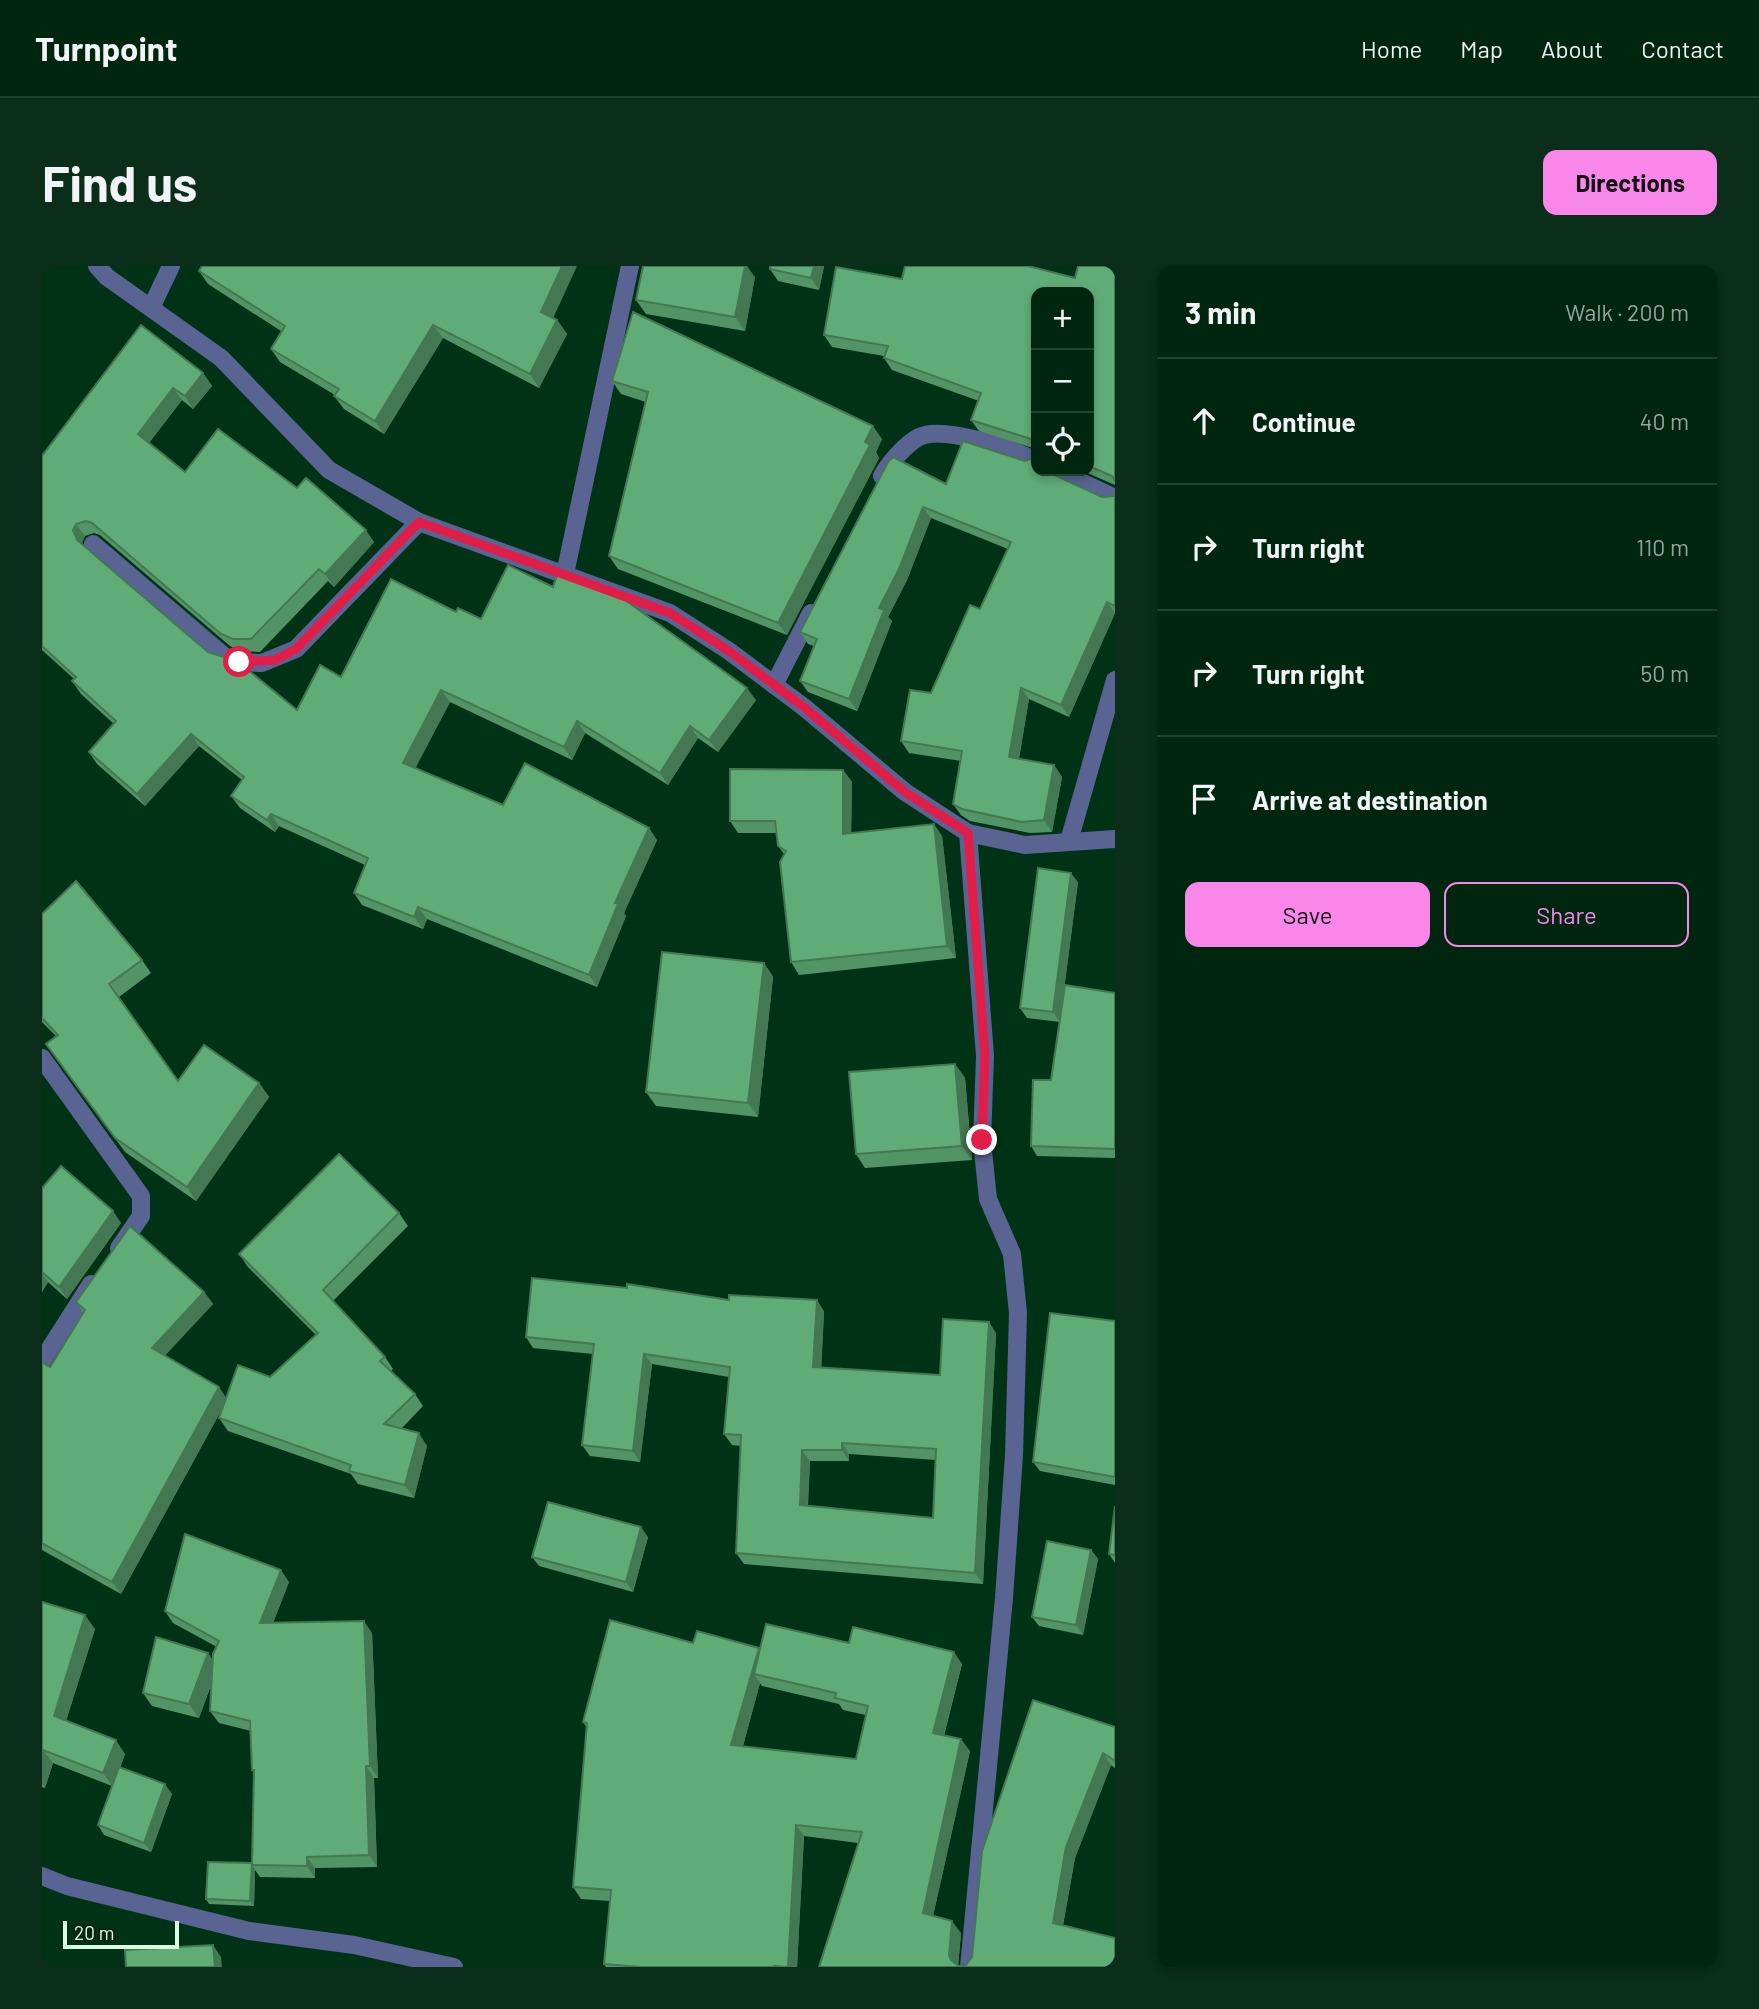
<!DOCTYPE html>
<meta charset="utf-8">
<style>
:root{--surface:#002610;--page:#0a2e19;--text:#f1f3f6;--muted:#95a59f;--line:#224330;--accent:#f987e9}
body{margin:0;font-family:Barlow,sans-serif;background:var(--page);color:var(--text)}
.controls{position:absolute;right:21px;top:21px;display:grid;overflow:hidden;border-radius:14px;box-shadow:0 4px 10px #0003}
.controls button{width:63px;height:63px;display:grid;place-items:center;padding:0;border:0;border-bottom:2px solid var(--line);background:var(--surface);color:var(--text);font:35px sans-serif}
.scale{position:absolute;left:21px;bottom:18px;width:116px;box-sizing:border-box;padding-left:7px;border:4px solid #dbfae2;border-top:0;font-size:19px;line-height:24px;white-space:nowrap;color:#dbfae2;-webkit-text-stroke:5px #052712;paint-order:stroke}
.stop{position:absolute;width:21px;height:21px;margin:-16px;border:5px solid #e11d48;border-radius:50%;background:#fff}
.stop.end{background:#e11d48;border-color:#fff;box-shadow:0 2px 7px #0008}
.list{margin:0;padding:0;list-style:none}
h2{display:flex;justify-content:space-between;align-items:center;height:91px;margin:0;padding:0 28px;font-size:30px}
h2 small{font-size:23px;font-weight:400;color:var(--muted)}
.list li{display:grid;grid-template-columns:46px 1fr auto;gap:21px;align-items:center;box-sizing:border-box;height:126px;padding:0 28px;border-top:2px solid var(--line)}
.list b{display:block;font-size:26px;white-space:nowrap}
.list em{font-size:23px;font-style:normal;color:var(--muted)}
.actions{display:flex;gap:14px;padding:21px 28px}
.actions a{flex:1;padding:16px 0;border:2px solid var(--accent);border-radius:14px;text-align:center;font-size:24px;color:var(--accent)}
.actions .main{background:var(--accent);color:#111}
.icon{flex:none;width:38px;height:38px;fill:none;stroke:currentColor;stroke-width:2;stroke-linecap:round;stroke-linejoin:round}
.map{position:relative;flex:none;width:1073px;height:1701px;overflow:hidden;border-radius:14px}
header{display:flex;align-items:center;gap:42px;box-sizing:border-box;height:98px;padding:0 35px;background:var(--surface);border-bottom:2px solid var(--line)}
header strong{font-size:33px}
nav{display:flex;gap:38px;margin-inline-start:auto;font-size:24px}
.intro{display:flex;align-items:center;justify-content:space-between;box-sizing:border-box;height:168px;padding:0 42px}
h1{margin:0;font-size:49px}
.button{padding:18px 32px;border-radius:14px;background:var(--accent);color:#111;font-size:24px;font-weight:700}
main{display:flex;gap:42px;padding:0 42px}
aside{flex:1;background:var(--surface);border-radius:14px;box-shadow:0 4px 10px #0003}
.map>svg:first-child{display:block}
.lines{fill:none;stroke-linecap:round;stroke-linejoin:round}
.minor{stroke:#596493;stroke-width:18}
.wall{fill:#539466;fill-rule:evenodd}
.shaded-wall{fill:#437853}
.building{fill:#60ac77;stroke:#437853;stroke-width:2;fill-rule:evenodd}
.route{stroke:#e11d48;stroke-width:9}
</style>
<header>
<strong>Turnpoint</strong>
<nav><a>Home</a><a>Map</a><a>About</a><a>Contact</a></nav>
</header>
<div class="intro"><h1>Find us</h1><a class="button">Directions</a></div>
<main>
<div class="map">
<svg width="1073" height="1701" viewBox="0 0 1073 1701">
<rect width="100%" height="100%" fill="#003316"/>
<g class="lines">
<!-- minor -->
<g class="minor">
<path d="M55,0L65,11L179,92L287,204L377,256L628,347L687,385L763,442L863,526L926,567L983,579L1073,573"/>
<path d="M109,42L129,0"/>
<path d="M1015,205L1073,232"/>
<path d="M840,210C847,197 864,178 877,171C901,159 971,183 994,195"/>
<path d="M51,278L182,390L197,396L220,397L254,383L377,256"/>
<path d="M523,308L588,0"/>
<path d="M732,419L769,347"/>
<path d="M926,567L943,790L940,875L946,933L970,988L976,1047L972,1189L962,1332L927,1701"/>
<path d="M1027,575L1073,414"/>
<path d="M0,792L99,930V950L77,982"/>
<path d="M0,1095L49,1018"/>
<path d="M0,1610L25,1620L207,1665L312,1679L412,1701"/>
</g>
</g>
<!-- wall -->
<g class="wall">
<path d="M728,0H782L777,24L736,15L728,3Z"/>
<path d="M1073,0V219L1041,205H1047V26H994V183L937,165L929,154L937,135L850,104L842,92V90L790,81L782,69L860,13L1033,12Z"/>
<path d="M157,5L511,52L515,54L525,68L497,122L401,72L342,168L302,143L292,130L293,129L238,96L229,83L239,65L166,18Z"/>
<path d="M713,11L703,65L604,48L594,34Z"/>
<path d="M161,107L170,120L151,143L140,134L107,177L143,206L255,222L332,276L292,321L286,315L218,386L199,385L188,380L58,269L52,267L43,270L40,277L41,279L166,386L255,444L299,411L414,346L714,434L676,486L656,472L626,519L543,467L530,494L408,436L373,502L461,539L615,574L582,647L584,650L555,721L385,653L381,663L320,639L312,627L323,599L237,560L233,566L198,542L189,530L200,514L157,480L103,540L55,498L47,486L72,458L39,428L30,415L32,413L0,384V190Z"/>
<path d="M570,115L840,173L834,186L837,192L745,369L576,303L567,290L604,136L579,128Z"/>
<path d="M983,195L994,205L1060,231L1071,230L1073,226V347L1027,451L987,433L977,493L1012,499L1020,511L1010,566L988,567L928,555L919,549L911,538L919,495L867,487L859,475L938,343L966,283L889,252L865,314L846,351L850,355L815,445L766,426L758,415L772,380L766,378L758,366L904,218Z"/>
<path d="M801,504L810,516L809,567L900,570L914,692L757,709L749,696L742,588L736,580L735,567H696L688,555Z"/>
<path d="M1036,616L1019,746L1073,727V892L995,890L989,880L1009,814L1018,756L985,752L978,742Z"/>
<path d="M0,648L100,694L109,707L77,731L136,815L217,817L227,831L154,935L83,886L4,778L14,770L0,756Z"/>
<path d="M722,697L731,711L716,851L614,840L604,826Z"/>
<path d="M913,798L923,812L930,894L823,902L814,888Z"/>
<path d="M0,922L79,957L25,1033L6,1016L0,1026Z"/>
<path d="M357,947L366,960L291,1035L343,1091L351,1103L349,1105L373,1128L381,1140L359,1163L385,1180L372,1232L316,1218L309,1208L186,1165L177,1152L180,1143L79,1328L0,1284V1096L8,1101L41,1046L34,1036L162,1026L171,1038L123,1089L184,1132L228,1111L274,1069L206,1001L197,988Z"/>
<path d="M687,1034L782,1045L779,1102L898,1109L954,1067L941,1318L702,1298L694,1287L699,1180L690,1179L682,1168L687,1111L610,1098L598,1196L548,1190L540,1179L551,1088L491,1082L484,1071ZM807,1188L894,1194L891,1252L766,1240L768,1195H807Z"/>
<path d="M1073,1055V1219L998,1205L991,1196Z"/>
<path d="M1073,1240V1297L1067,1288Z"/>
<path d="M606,1271L591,1326L497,1300L490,1291Z"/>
<path d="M1049,1284L1056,1293L1041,1369L997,1360L990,1351Z"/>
<path d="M247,1316L231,1357L330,1367L336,1512H332L335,1601L273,1602V1612L218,1611L213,1604L212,1640L167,1638L164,1633L210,1597L212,1508L210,1504L209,1465L177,1457L168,1445L170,1417L157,1452L110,1440L101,1427L166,1387L171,1395L175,1381L131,1357L123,1345Z"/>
<path d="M0,1336L53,1363L24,1455L83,1488L78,1502L130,1528L109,1586L62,1569L56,1559L70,1520L11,1497L3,1522L0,1521Z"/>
<path d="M651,1377L718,1384L807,1377L920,1398L902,1470L928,1485L891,1650L919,1667L916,1700H917L924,1699L930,1691L1073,1461V1502L1069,1499L1033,1592L1021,1660L1073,1701H777L816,1577L762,1570L755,1701H564L562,1698L568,1635L539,1633L531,1621L545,1462L541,1456ZM718,1417L720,1420L797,1438L801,1444L824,1449L814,1493L701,1480Z"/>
</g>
<!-- shaded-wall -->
<g class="shaded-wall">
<path d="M520,0H535L508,59L499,46Z"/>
<path d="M703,0H705L713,11L703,65L693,51Z"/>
<path d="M772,0H782L777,24L769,12Z"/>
<path d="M515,54L525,68L497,122L488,108Z"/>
<path d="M391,59L401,72L342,168L333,155Z"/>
<path d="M161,107L170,120L151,143L143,130Z"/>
<path d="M131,122L140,134L104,180L96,168Z"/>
<path d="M831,160L840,173L834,186L837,192L745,369L736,357Z"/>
<path d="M881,241L889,252L865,314L846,351L850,355L815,445L807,433L837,342Z"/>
<path d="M34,258L43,270L40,277L44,287L35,274L31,264Z"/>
<path d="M324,264L332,276L292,321L283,308Z"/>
<path d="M1065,336L1073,347L1027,451L1019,439Z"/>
<path d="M705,422L714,434L676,486L667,474Z"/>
<path d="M979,422L987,433L975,503L967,491Z"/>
<path d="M399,424L408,436L370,509L361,497Z"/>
<path d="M535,455L543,467L530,494L522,481Z"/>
<path d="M648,460L656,472L626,519L618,507Z"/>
<path d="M149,468L157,480L103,540L95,528Z"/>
<path d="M1012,499L1020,511L1010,566L1002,554Z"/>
<path d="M801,504L810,516L809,580L801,568Z"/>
<path d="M229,548L237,560L233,566L225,554Z"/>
<path d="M892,558L900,570L914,692L905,680Z"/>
<path d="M607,562L615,574L582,647L584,650L555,721L547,709L573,637Z"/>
<path d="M1029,607L1036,616L1018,756L1011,746Z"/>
<path d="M376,641L385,653L381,663L372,651Z"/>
<path d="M722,697L731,711L716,851L706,837Z"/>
<path d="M913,798L923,812L930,894L920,880Z"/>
<path d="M217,817L227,831L154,935L145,921Z"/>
<path d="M71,945L79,957L25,1033L17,1021Z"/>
<path d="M0,1008L6,1016L0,1026Z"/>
<path d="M162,1026L171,1038L119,1094L110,1082Z"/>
<path d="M775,1034L782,1045L779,1112L771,1101Z"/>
<path d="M947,1056L954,1067L941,1318L933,1307Z"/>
<path d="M602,1088L610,1098L598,1196L591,1185Z"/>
<path d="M177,1121L185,1133L79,1328L70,1316Z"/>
<path d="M377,1167L385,1180L372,1232L363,1219Z"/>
<path d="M800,1177L807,1188V1195L800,1184Z"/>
<path d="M760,1184L768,1195L765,1250L758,1239Z"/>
<path d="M599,1261L606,1271L591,1326L584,1316Z"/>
<path d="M1049,1284L1056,1293L1041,1369L1034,1359Z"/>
<path d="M239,1304L247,1316L226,1369L218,1357Z"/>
<path d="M43,1349L53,1363L21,1464L12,1450Z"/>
<path d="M322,1355L330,1367L336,1512L328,1500Z"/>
<path d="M717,1382L725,1394L712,1408L718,1417L698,1491L689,1479Z"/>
<path d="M912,1386L920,1398L899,1479L891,1467Z"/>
<path d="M166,1387L175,1401L157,1452L147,1438Z"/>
<path d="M919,1473L928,1485L889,1659L881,1647Z"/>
<path d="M74,1474L83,1488L71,1521L61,1507Z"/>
<path d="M1,1484L11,1497L3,1522L0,1518V1487Z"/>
<path d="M1061,1487L1069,1499L1033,1592L1019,1669L1011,1657L1024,1581Z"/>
<path d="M324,1500L332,1512L335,1601L327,1589Z"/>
<path d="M123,1518L130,1528L109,1586L102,1577Z"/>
<path d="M754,1559L762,1570L755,1701H746Z"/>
<path d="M265,1591L273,1602V1612L265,1600Z"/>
<path d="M210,1599L213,1604L212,1640L208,1635Z"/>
<path d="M910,1655L919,1667L916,1701L909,1694L907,1689Z"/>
<path d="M171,1679L179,1691L180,1701H173Z"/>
</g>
<!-- building -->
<g class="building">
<path d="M160,0H520L499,46L515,54L488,108L391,59L333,155L292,130L297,123L229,83L243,60L157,5Z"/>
<path d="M601,0H703L693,51L594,34Z"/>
<path d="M728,0H772L769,12L728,3Z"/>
<path d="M863,0H986L1033,12L1036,0H1073V215L1070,210L1047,200V26H994V178L989,173L929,154L939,127L842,92L846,80L782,69L794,1L860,13Z"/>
<path d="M591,46L831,160L823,176L828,179L736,357L567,290L606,126L570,115Z"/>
<path d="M99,59L161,107L143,130L131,122L96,168L143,206L176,163L255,222L264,212L324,264L283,308L277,303L209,373H191L179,368L50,257L44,255L34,258L31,264L35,274L166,386L195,395L255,444L278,399L299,411L349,313L414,346L416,342L439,353L466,299L511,321L515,309L583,334L705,422L667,474L648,460L618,507L535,455L522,481L399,424L361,497L461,539L483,497L607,562L573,637L576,638L547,709L376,641L372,651L312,627L326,592L229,548L225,554L189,530L202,511L149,468L95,528L47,486L74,455L30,415L34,411L0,380V190Z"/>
<path d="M921,175L983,195L994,191V205H1004L1060,231L1071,230L1073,226V340L1065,336L1019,439L979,422L967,491L1012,499L1002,554L980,556L920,543L911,538L920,485L859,475L868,424L889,427L928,339L938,343L969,276L881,241L857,303L837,342L842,344L807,433L758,415L775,373L758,366L846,196L851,191L904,218Z"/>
<path d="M688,503L801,504V568L892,558L905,680L749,696L738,596L744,585L736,580L733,555H688Z"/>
<path d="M996,602L1029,607L1011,746L978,742Z"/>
<path d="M34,615L100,694L67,718L136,815L162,779L217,817L145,921L73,872L4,778L16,769L0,752V648Z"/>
<path d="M620,686L722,697L706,837L604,826Z"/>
<path d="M1023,719L1073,727V883L989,880L991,814H1009Z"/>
<path d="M913,798L920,880L814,888L807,806Z"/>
<path d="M297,888L357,947L281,1024L343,1091L338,1095L373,1128L342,1158L377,1167L363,1219L307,1205L309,1199L177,1152L196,1099L228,1111L276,1067L197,988Z"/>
<path d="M19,900L71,945L17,1021L0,1006V922Z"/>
<path d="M88,960L162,1026L110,1082L177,1121L70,1316L0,1277V1096L8,1101L43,1044L34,1036Z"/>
<path d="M490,1012L585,1022V1018L687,1034V1029L775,1034L771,1101L898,1109L901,1053L947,1056L933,1307L694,1287L699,1169L682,1168L688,1101L602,1088L591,1185L540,1179L552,1078L484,1071ZM800,1177L894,1183L891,1252L758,1239L760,1184H800Z"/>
<path d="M1008,1047L1073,1055V1211L991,1196Z"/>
<path d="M506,1236L599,1261L584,1316L490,1291Z"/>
<path d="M1073,1240V1289L1067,1288Z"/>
<path d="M143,1268L239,1304L218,1357L322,1355L328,1500H324L327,1589L265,1591V1600L210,1599L212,1504H210L208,1455L168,1445L171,1388L177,1375L123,1345Z"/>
<path d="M1005,1275L1049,1284L1034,1359L990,1351Z"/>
<path d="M0,1336L43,1349L12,1450L74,1474L61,1507L1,1484L0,1487Z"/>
<path d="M568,1354L651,1377L655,1365L717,1382L689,1479L814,1493L826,1440L793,1432L794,1427L712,1408L724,1358L807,1377L811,1361L912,1386L891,1467L919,1473L881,1647L910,1655L907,1689L909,1694L917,1700L924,1699L930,1691L940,1585L991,1434L1073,1461V1495L1061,1487L1024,1581L1011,1657L1073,1672V1701H777L820,1566L754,1559L746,1701L732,1700V1701H598L562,1698L569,1624L531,1621L545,1457L541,1456Z"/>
<path d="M114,1371L166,1387L147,1438L101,1427Z"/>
<path d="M77,1501L123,1518L102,1577L56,1559Z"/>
<path d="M166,1596L210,1597L208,1635L164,1633Z"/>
<path d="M171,1679L173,1701H84L83,1684Z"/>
</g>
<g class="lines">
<!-- route -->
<path class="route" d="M197,396L233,394L254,383L377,256L628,347L687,385L763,442L863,526L926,567L943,790L940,874"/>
</g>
</svg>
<div class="controls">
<button>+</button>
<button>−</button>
<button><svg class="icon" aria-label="locate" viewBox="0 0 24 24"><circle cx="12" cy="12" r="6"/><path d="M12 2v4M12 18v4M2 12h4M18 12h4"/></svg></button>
</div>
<div class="scale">20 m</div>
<div class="stop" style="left:197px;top:396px"></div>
<div class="stop end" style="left:940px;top:874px"></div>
</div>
<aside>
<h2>3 min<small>Walk · 200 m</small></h2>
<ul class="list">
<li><svg class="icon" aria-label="ahead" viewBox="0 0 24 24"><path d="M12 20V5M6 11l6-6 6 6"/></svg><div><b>Continue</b></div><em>40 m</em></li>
<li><svg class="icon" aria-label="right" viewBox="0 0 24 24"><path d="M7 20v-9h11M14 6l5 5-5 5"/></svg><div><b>Turn right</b></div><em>110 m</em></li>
<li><svg class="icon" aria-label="right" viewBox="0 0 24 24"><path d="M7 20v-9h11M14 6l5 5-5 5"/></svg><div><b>Turn right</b></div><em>50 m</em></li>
<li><svg class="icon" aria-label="arrive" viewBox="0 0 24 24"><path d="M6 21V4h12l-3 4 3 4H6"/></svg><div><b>Arrive at destination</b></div></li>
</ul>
<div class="actions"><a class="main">Save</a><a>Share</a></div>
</aside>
</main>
